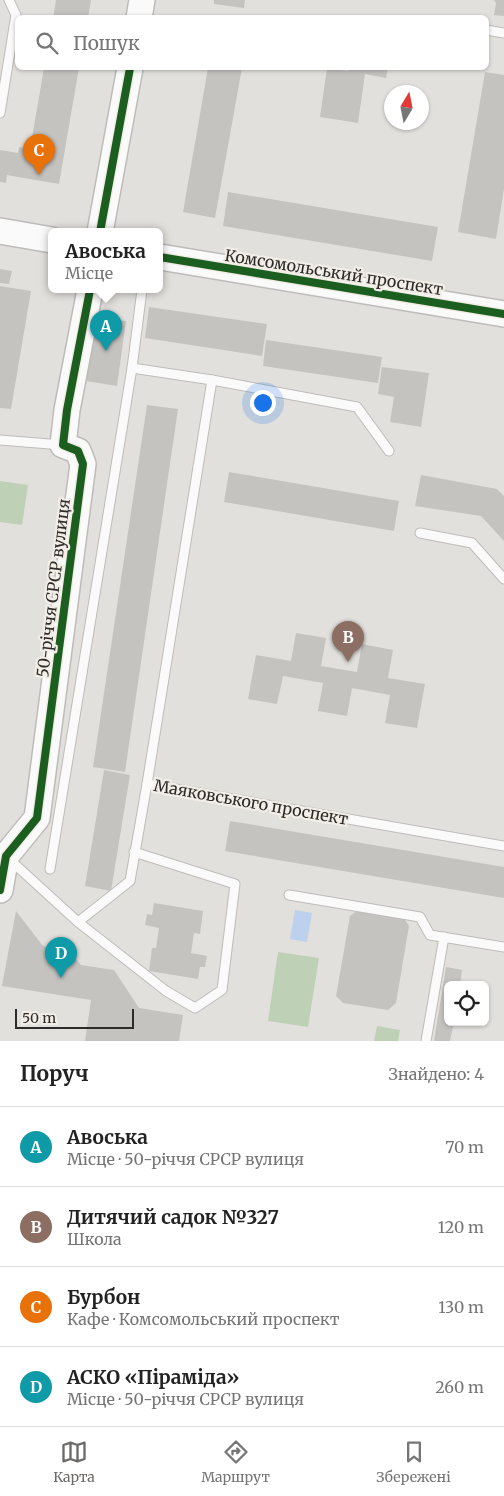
<!DOCTYPE html>
<html lang="uk">
<meta charset="utf-8">
<style>
:root{--surface:#fff;--page:#f6f6f6;--text:#222;--muted:#767676;--line:#e0e0e0;--accent:#6c6a68}
body{margin:0;font-family:Merriweather,serif;background:var(--page);color:var(--text)}
.controls{position:absolute;right:15px;bottom:15px;display:grid;overflow:hidden;border-radius:8px;box-shadow:0 1px 4px #0004}
.controls button{width:45px;height:45px;display:grid;place-items:center;padding:0;border:0;border-bottom:1px solid var(--line);background:var(--surface);color:var(--text);font:25px sans-serif}
.compass{position:absolute;left:384px;top:85px;width:45px;height:45px;border-radius:50%;background:var(--surface);box-shadow:0 1px 4px #0004;rotate:10deg}
.scale{position:absolute;left:15px;bottom:12px;width:119px;box-sizing:border-box;padding-left:5px;border:2px solid #2d2b29;border-top:0;font-size:14px;line-height:18px;white-space:nowrap;color:#2d2b29;-webkit-text-stroke:4px #f2eee7;paint-order:stroke}
.you{position:absolute;left:262px;top:402px;width:18px;height:18px;margin:-12px;border:4px solid #fff;border-radius:50%;background:#1a73e8;box-shadow:0 0 0 8px #1a73e833}
.badge{display:grid;place-items:center;width:32px;height:32px;border-radius:50%;background:var(--accent);color:#fff;font-size:16px;font-weight:700}
.pin{position:absolute;translate:-50% -41px;filter:drop-shadow(0 1px 2px #0008)}
.pin::after{content:'';position:absolute;top:26px;width:18px;height:15px;background:inherit;clip-path:polygon(0 0,100% 0,50% 100%)}
.popup{position:absolute;left:48px;top:228px;width:115px;height:65px;box-sizing:border-box;display:grid;place-content:center;border-radius:8px;background:var(--surface);filter:drop-shadow(0 1px 4px #0005);font-size:16px;white-space:nowrap;color:var(--muted)}
.popup b{font-size:19px;color:var(--text)}
.popup::after{content:'';position:absolute;left:50%;top:100%;margin-left:-10px;border:10px solid transparent;border-top-color:var(--surface)}
.list{margin:0;padding:0;list-style:none}
h2{display:flex;justify-content:space-between;align-items:center;height:65px;margin:0;padding:0 20px;font-size:21px}
h2 small{font-size:16px;font-weight:400;color:var(--muted)}
.list li{display:grid;grid-template-columns:32px 1fr auto;gap:15px;align-items:center;box-sizing:border-box;height:80px;padding:0 20px;border-top:1px solid var(--line)}
.list b{display:block;font-size:19px;white-space:nowrap}
.list p{margin:0;font-size:16px;white-space:nowrap;color:var(--muted)}
.list em{font-size:16px;font-style:normal;color:var(--muted)}
.icon{flex:none;width:28px;height:28px;fill:none;stroke:currentColor;stroke-width:2;stroke-linecap:round;stroke-linejoin:round}
.map{position:relative;flex:none;width:504px;height:1041px;overflow:hidden}
.search{position:absolute;background:var(--surface);box-shadow:0 1px 4px #0004;left:15px;right:15px;top:15px;height:55px;display:flex;align-items:center;gap:12px;box-sizing:border-box;padding:0 18px;border-radius:8px;color:var(--muted);font-size:19px}
.sheet{height:385px;background:var(--surface)}
nav{display:flex;justify-content:space-around;align-items:center;box-sizing:border-box;height:70px;border-top:1px solid var(--line);background:var(--surface);font-size:14px;color:var(--muted)}
nav a{display:grid;justify-items:center;gap:2px}
nav .on{color:var(--accent)}
.map>svg:first-child{display:block}
.green{fill:#bed0b6}
.water{fill:#bdd0ee}
.building{fill:#c5c3c0}
.lines{fill:none;stroke-linecap:round;stroke-linejoin:round}
.lane-casing{stroke:#bebcba;stroke-width:11}
.secondary-casing{stroke:#bebcba;stroke-width:28}
.lane{stroke:#fbfafa;stroke-width:9}
.secondary{stroke:#fbfafa;stroke-width:25}
.cycleway-casing{stroke:#f2eee7;stroke-width:11}
.cycleway{stroke:#1b5e20;stroke-width:8}
.labels{text-anchor:middle;stroke-width:4.5;stroke-linejoin:round;paint-order:stroke}
.street-label{font-size:16px;fill:#2d2b29;stroke:#f2eee7}
</style>
<div class="map">
<svg width="504" height="1041" viewBox="0 0 504 1041">
<rect width="100%" height="100%" fill="#e2e0dc"/>
<!-- green -->
<g class="green">
<path d="M0,481L28,485L22,525L0,522Z"/>
<path d="M278,952L319,958L308,1027L268,1021Z"/>
<path d="M377,1026L400,1030L398,1041H374Z"/>
</g>
<!-- water -->
<path class="water" d="M295,910L312,913L307,942L290,939Z"/>
<!-- building -->
<g class="building">
<path d="M56,0H91L88,18H53Z"/>
<path d="M214,0H245L244,8L214,4Z"/>
<path d="M494,0H504V16L494,15L496,3Z"/>
<path d="M44,68H79L59,184L7,175L6,183L0,182V150L18,153L19,147L30,149Z"/>
<path d="M208,68H242L215,218L183,212Z"/>
<path d="M327,68L348,71L349,68H388L386,78L365,74L358,123L320,117Z"/>
<path d="M485,72L504,75V189L496,239L458,232Z"/>
<path d="M228,192L438,227L432,261L223,226Z"/>
<path d="M0,269L12,271L9,284L0,283Z"/>
<path d="M0,286L31,291L11,409L0,408Z"/>
<path d="M149,307L267,324L262,356L145,338Z"/>
<path d="M95,317L126,321L117,386L86,381Z"/>
<path d="M266,340L382,357L378,383L263,366Z"/>
<path d="M382,367L429,373L421,427L390,422L394,397L378,394Z"/>
<path d="M147,405L178,409L125,772L93,767Z"/>
<path d="M229,472L399,501L394,531L224,502Z"/>
<path d="M421,475L497,489L504,496V541L481,516L415,506Z"/>
<path d="M296,633L326,638L321,666L357,672L362,644L393,650L388,678L425,684L417,728L385,723L390,695L352,688L347,716L318,711L323,683L283,676L277,704L248,699L256,655L291,661Z"/>
<path d="M104,770L130,775L111,891L85,886Z"/>
<path d="M230,821L504,867V898L225,851Z"/>
<path d="M154,903L203,911L200,934L194,933L191,953L207,956L205,967H200L198,979L149,971L152,948H156L159,928L145,925L147,914L152,915Z"/>
<path d="M358,910L403,917L409,926L396,1003L388,1010L343,1003L336,996L350,916Z"/>
<path d="M16,911L43,946L69,952L81,965L114,970L139,1008L183,1015L179,1041H85L91,1000L2,986Z"/>
<path d="M446,967L462,970L460,985H448V1022H454L450,1041H434Z"/>
</g>
<g class="lines">
<!-- lane casing -->
<g class="lane-casing">
<g id="lane">
<path d="M486,30L504,33"/>
<path d="M0,113L16,15L9,0"/>
<path d="M142,290L132,368L212,380L357,407L389,451"/>
<path d="M0,440L62,445"/>
<path d="M420,533L472,543L504,579"/>
<path d="M147,784L212,380"/>
<path d="M9,859L78,922L130,881L147,784L504,846"/>
<path d="M50,869L132,368"/>
<path d="M289,895L420,917L430,935L504,947"/>
<path d="M78,922L166,991L195,1008L222,990L235,884L134,852"/>
<path d="M426,1041L444,937"/>
</g>
</g>
<!-- secondary casing -->
<g class="secondary-casing">
<g id="secondary">
<path d="M139,18L142,0"/>
<path d="M0,231L52,240"/>
<path d="M100,232L130,68"/>
<path d="M160,257L504,314"/>
<path d="M0,890L6,856L37,818L83,464L78,451L63,445L67,410L90,290"/>
</g>
</g>
<!-- lane -->
<use href="#lane" class="lane"/>
<!-- secondary -->
<use href="#secondary" class="secondary"/>
<!-- cycleway casing -->
<g class="cycleway-casing">
<g id="cycleway">
<path d="M100,232L130,68"/>
<path d="M160,257L504,314"/>
<path d="M0,890L6,856L37,818L83,464L78,451L63,445L67,410L90,290"/>
</g>
</g>
<!-- cycleway -->
<use href="#cycleway" class="cycleway"/>
</g>
<g class="labels">
<!-- street labels -->
<g class="street-label">
<text transform="translate(334 272) rotate(9)" y="6">Комсомольський проспект</text>
<text transform="translate(53 588) rotate(-83)" y="6">50-річчя СРСР вулиця</text>
<text transform="translate(251 802) rotate(10)" y="6">Маяковського проспект</text>
</g>
</g>
</svg>
<div class="controls">
<button><svg class="icon" aria-label="locate" viewBox="0 0 24 24"><circle cx="12" cy="12" r="6"/><path d="M12 2v4M12 18v4M2 12h4M18 12h4"/></svg></button>
</div>
<svg class="compass" viewBox="-18 -18 36 36"><path d="M0-13l5 13h-10z" fill="#e53935"/><path d="M0 13l5-13h-10z" fill="#767676"/></svg>
<div class="scale">50 m</div>
<div class="you"></div>
<div class="pin badge" style="left:106px;top:351px;background:#0f9aa8">A</div>
<div class="popup"><b>Авоська</b>Місце</div>
<div class="pin badge" style="left:348px;top:662px;background:#8d6e63">B</div>
<div class="pin badge" style="left:39px;top:175px;background:#e8710a">C</div>
<div class="pin badge" style="left:61px;top:978px;background:#0f9aa8">D</div>
<div class="search"><svg class="icon" aria-label="search" viewBox="0 0 24 24"><circle cx="10" cy="10" r="6"/><path d="M15 15l6 6"/></svg>Пошук</div>
</div>
<section class="sheet">
<h2>Поруч<small>Знайдено: 4</small></h2>
<ul class="list">
<li><span class="badge" style="background:#0f9aa8">A</span><div><b>Авоська</b><p>Місце · 50-річчя СРСР вулиця</p></div><em>70 m</em></li>
<li><span class="badge" style="background:#8d6e63">B</span><div><b>Дитячий садок №327</b><p>Школа</p></div><em>120 m</em></li>
<li><span class="badge" style="background:#e8710a">C</span><div><b>Бурбон</b><p>Кафе · Комсомольський проспект</p></div><em>130 m</em></li>
<li><span class="badge" style="background:#0f9aa8">D</span><div><b>АСКО «Піраміда»</b><p>Місце · 50-річчя СРСР вулиця</p></div><em>260 m</em></li>
</ul>
</section>
<nav>
<a class="on"><svg class="icon" aria-label="map" viewBox="0 0 24 24"><path d="M3 6l6-2 6 2 6-2v14l-6 2-6-2-6 2zM9 4v14M15 6v14"/></svg>Карта</a>
<a><svg class="icon" aria-label="directions" viewBox="0 0 24 24"><path d="M12 3l9 9-9 9-9-9zM9 14v-3h6M13 9l2 2-2 2"/></svg>Маршрут</a>
<a><svg class="icon" aria-label="saved" viewBox="0 0 24 24"><path d="M7 4h10v16l-5-4-5 4z"/></svg>Збережені</a>
</nav>
